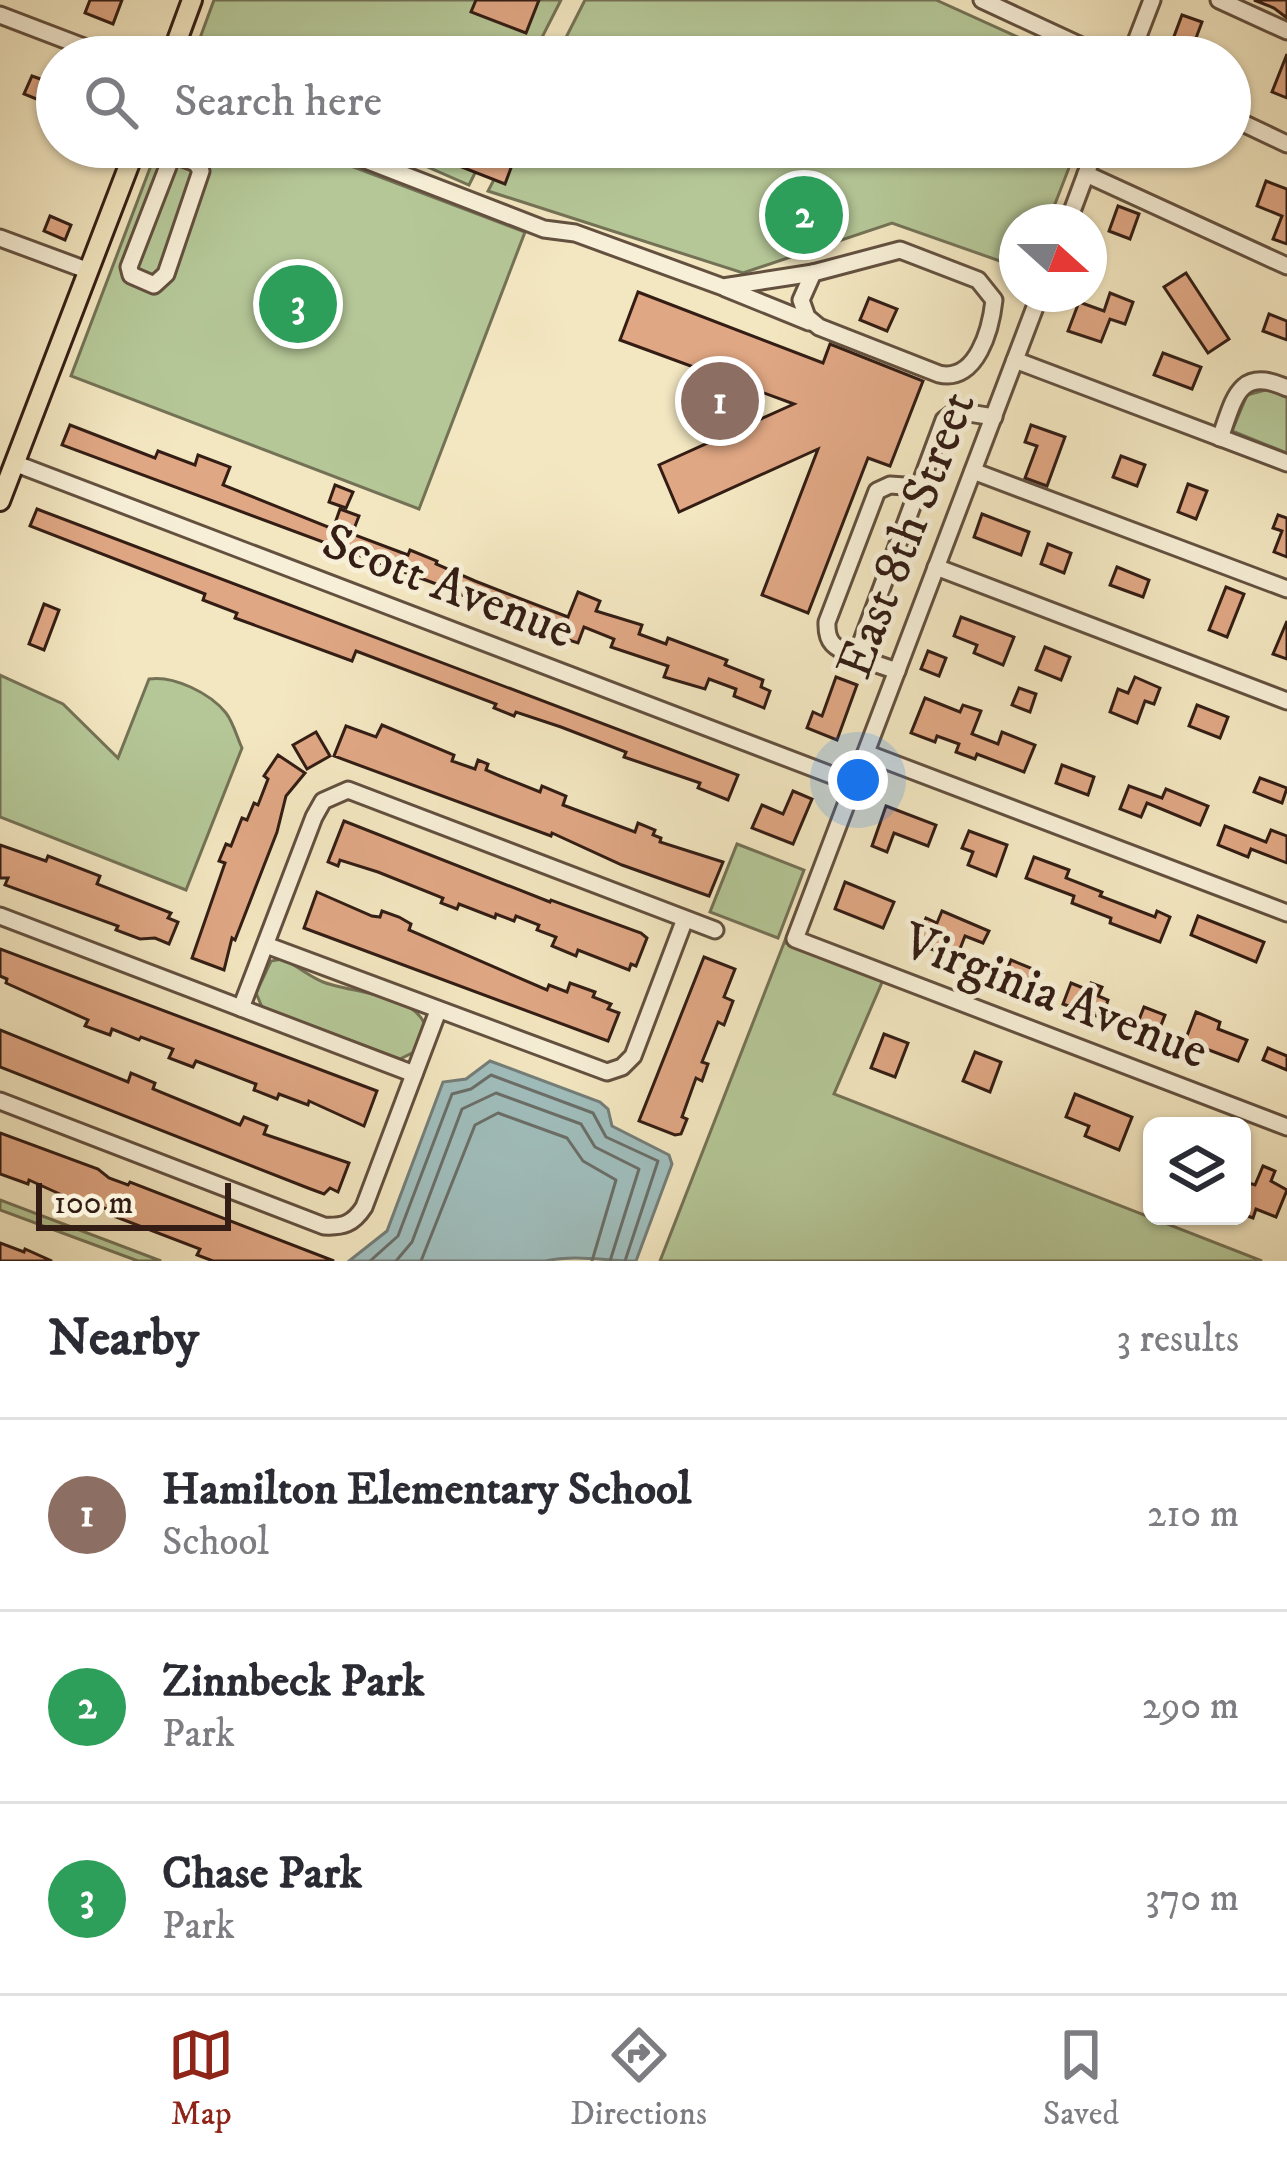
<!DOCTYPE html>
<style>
:root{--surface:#fff;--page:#f7f7f7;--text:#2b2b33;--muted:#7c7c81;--line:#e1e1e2;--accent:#8f2418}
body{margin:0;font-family:"IM FELL DW Pica",serif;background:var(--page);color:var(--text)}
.controls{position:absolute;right:36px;bottom:36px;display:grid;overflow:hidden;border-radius:18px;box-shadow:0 3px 9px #0004}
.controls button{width:108px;height:108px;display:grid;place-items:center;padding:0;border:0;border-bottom:3px solid var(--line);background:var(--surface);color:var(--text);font:60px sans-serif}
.compass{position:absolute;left:999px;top:204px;width:108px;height:108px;border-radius:50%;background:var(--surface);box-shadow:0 3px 9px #0004;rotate:111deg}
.scale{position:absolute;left:36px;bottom:30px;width:195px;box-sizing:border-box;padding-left:12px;border:6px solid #331d14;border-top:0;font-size:33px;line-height:42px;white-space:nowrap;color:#331d14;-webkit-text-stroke:9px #f7efd7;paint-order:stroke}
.you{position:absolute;left:858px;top:780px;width:42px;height:42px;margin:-30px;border:9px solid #fff;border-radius:50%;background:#1a73e8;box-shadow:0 0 0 18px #1a73e833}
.badge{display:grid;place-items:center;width:78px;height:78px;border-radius:50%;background:var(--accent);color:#fff;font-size:39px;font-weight:700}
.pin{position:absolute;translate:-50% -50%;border:6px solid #fff;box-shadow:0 3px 12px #0006}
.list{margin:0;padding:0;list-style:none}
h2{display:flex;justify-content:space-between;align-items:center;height:156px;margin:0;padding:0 48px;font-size:51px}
h2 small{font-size:39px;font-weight:400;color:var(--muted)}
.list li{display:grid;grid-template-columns:78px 1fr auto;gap:36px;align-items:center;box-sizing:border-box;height:192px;padding:0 48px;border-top:3px solid var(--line)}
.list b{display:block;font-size:45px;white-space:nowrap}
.list p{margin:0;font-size:39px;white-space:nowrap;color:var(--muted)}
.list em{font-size:39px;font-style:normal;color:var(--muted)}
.icon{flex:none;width:66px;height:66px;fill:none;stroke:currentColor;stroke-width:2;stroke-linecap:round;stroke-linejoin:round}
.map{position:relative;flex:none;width:1287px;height:1261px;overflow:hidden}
.search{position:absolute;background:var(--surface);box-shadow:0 3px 9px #0004;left:36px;right:36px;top:36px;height:132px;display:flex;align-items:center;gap:30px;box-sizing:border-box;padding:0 42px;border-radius:66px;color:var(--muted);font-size:45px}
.sheet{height:732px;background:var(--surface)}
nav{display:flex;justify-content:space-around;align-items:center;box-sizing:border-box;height:168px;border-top:3px solid var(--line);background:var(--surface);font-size:33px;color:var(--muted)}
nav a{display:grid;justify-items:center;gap:6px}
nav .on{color:var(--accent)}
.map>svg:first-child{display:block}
.green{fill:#b5c797;stroke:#747256;stroke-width:3}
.water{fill:#a0bebd;stroke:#747e79;stroke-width:3}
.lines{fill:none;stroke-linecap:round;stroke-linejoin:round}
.shore{stroke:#6a6e68;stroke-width:3}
.building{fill:#e0a784;stroke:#331d14;stroke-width:3}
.minor-casing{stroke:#63503f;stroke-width:21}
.major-casing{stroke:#331d14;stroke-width:24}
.minor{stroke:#f7efd7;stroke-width:15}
.major{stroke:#f3e7c1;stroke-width:18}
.labels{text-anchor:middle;stroke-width:10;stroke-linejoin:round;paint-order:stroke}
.street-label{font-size:51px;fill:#331d14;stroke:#f7efd7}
</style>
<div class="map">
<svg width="1287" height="1261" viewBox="0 0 1287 1261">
<rect width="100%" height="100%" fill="#f3e7c1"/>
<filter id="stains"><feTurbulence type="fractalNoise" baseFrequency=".00167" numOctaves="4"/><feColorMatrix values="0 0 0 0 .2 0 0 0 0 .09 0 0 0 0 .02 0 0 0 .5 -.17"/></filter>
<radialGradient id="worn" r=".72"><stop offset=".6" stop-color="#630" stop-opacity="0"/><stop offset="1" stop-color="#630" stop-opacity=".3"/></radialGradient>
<!-- green -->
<g class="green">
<path d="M214,0H561L532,57H193Z"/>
<path d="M585,0H936L1062,57H556Z"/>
<path d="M158,147H301L525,232L419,509L71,376Z"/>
<path d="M382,147H488L469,185Z"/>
<path d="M511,147H1077L1048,222H1017V267L892,223L743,273L488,191Z"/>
<path d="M1269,389L1287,397V453L1232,431L1247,395Z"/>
<path d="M0,675L63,704L118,758L149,679C173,675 210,693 226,713C233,722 237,737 242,748L186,890L0,817Z"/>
<path d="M737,844L804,870L778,938L710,912Z"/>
<path d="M807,884L786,943L883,980L834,1094L1262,1261H660Z"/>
<path d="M282,959C298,966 308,976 323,982C348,992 412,994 424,1023L414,1052L400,1059L262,1007L256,993L271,961Z"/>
<path d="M0,1200L161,1261H138L0,1210Z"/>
</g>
<!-- water -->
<path class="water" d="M490,1061L600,1102L608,1109L612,1126L669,1155L672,1164L636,1261C604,1261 577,1254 545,1261H349L387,1231L443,1082L466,1079Z"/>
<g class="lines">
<!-- shore -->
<g class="shore">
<path d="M370,1261L398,1236L452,1094L471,1089L491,1075L593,1113L606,1137L658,1161L625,1261"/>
<path d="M396,1261L412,1242L462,1109L496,1093L581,1124L595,1147L639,1169L610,1261"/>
<path d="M421,1261L475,1125L498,1113L567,1138L583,1161L616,1180L592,1261"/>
</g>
</g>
<!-- building -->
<g class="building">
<path d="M90,0H122L113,24L85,13Z"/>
<path d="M476,0H539L526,33L471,12Z"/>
<path d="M1254,0H1287V18L1274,8Z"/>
<path d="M1182,15L1202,22L1190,54L1170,47Z"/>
<path d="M1287,54V98L1272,92Z"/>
<path d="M32,76L46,81L39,100L24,94Z"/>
<path d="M440,147H528L523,160L515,157L505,184L436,157Z"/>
<path d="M1266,181L1287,189V244L1273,239L1282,216L1257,206Z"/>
<path d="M1118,206L1139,214L1130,239L1109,231Z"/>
<path d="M50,216L71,225L65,240L44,231Z"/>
<path d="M1186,273L1229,339L1208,353L1164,287Z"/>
<path d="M638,292L823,363L830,344L923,381L890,466L868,458L808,613L762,595L818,449L679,512L659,465L794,404L620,340Z"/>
<path d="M1110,293L1133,302L1125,324L1110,319L1101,342L1068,331L1079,302L1104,311Z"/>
<path d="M869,298L897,309L887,331L860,320Z"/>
<path d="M1269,314L1287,321V340L1263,331Z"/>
<path d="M1163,353L1201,367L1192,389L1154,375Z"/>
<path d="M70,425L155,458L158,451L195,465L198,455L230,467L223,485L333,529L340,509L359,516L352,534L408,555L410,550L437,561L436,564L475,581L568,617L578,592L600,601L596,611L642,625L639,634L666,644L668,638L727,660L725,665L763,680L761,687L770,691L764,708L734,696L736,689L709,679L705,689L664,677L668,666L611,647L614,639L584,627L578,643L553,635L439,585L62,445Z"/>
<path d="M1031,425L1065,437L1047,486L1025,478L1037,446L1025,442Z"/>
<path d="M1121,456L1145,465L1137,486L1113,477Z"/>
<path d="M1188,484L1207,491L1196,519L1178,512Z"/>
<path d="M335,485L353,492L346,508L329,502Z"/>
<path d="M37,509L738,775L728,800L698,788L700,783L624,757L626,752L561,727L516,712L514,716L494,708L496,704L356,651L352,661L235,618L237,613L203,600L205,594L30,526Z"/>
<path d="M982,514L1029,532L1021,555L974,537Z"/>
<path d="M1278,515L1287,518V557L1274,552L1282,531L1273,528Z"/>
<path d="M1048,544L1071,553L1064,573L1041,564Z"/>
<path d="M1117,567L1149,580L1143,597L1110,585Z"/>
<path d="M1226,587L1244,594L1227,637L1209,630Z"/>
<path d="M44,604L59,610L44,650L29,644Z"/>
<path d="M961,617L1014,637L1003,665L974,653L977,645L954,636Z"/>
<path d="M1287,621V659L1273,654Z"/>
<path d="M1045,647L1070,657L1061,680L1036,670Z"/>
<path d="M928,651L946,658L939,676L921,669Z"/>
<path d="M836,677L857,685L837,740L807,728L813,712L822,716Z"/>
<path d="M1135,677L1160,688L1154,704L1145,701L1137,723L1110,712L1118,689L1128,693Z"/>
<path d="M1019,688L1036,694L1030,712L1012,705Z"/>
<path d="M925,698L960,712L963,705L981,711L972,734L998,744L1002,732L1035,745L1024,772L977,754L975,759L956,752L959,744L937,736L935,742L911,733Z"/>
<path d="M1197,705L1228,717L1220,738L1189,726Z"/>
<path d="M382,725L454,755L452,761L475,769L478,760L488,764L486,770L500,776L540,792L542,786L566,796L563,805L635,832L638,823L655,830L653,835L661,838L660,842L723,862L709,896L622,865L552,833L551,836L334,756L346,726L376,737Z"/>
<path d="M316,732L330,756L307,769L293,745Z"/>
<path d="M278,755L305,773L286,796L277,832L235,940L232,938L224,970L192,958L225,863L219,861L226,844L231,846L242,818L247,820L254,803L258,805L268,779L264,776Z"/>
<path d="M1062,765L1094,777L1088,795L1056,783Z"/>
<path d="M1260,778L1287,788L1282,803L1254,792Z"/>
<path d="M1129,786L1162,798L1166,789L1208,806L1200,825L1147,803L1141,817L1120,809Z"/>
<path d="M793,791L812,799L793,844L752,828L762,805L783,814Z"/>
<path d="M886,806L936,825L928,846L894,833L887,852L872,846Z"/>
<path d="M344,821L550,902L551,900L641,933L647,938L636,966L631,964L629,970L578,950L576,956L552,946L556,937L537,930L539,925L516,916L514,921L496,914L495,918L459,904L457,909L441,903L443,898L378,872L340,860L338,866L328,862Z"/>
<path d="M1225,826L1266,842L1271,830L1287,836V863L1251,849L1248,857L1218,845Z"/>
<path d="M969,831L1007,845L996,876L968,865L973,852L962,848Z"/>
<path d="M0,845L46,861L48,856L100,876L97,884L171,913L168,918L178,922L169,944L155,938L140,939L116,930L118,926L5,885L8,878H0Z"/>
<path d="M1034,857L1069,870L1066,878L1102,892L1100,896L1155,917L1157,911L1170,917L1160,942L1110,923L1111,918L1072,903L1074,896L1026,878Z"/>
<path d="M845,882L894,902L883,928L835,909Z"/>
<path d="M317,892L372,916L380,917L382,911L399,917L411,924L409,930L547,990L549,985L567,992L570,983L595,992L593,997L611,1004L608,1009L619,1013L608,1041L304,928Z"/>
<path d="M942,911L989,931L983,943L965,936L956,959L916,943L926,918L937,923Z"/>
<path d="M1198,916L1264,942L1256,962L1191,935Z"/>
<path d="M0,949L377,1091L364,1126L309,1101L308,1105L279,1094L277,1099L254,1090L256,1084L196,1061L193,1067L169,1058L173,1049L141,1037L139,1040L112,1029L110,1035L85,1026L88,1020L6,983L7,979L0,976Z"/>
<path d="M704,957L735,969L724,997L733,1001L724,1025L718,1022L702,1062L708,1064L702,1081L696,1078L682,1117L687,1119L681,1134L675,1135L639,1121Z"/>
<path d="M1011,960L1043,973L1036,990L1004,978Z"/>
<path d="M1071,983L1088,990L1091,983L1102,987L1098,996L1108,1000L1102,1018L1063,1004Z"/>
<path d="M1144,1007L1165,1015L1156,1038L1135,1030Z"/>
<path d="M1196,1012L1220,1022L1218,1029L1247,1040L1238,1061L1185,1041Z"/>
<path d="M0,1030L128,1082L131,1073L155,1083L153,1089L209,1112L240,1125L244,1117L267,1126L264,1134L349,1163L338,1192L330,1188L324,1194L308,1188L0,1067Z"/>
<path d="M884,1034L908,1043L895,1077L871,1068Z"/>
<path d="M1268,1048L1287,1056V1070L1263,1060Z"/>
<path d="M975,1052L1001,1062L990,1092L963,1081Z"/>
<path d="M1075,1094L1132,1117L1119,1150L1085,1136L1089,1126L1066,1117Z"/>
<path d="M0,1133L98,1169L109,1178L128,1185L130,1182L334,1261H213L197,1255L200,1249L116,1217L118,1213L85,1201L84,1205L29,1180L28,1184L0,1174Z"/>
<path d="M1263,1166L1275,1171L1271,1181L1287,1190L1276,1217L1256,1209L1253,1218L1242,1214V1191L1246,1182L1255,1185Z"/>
<path d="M0,1243L24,1252L25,1249L52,1261H0Z"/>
</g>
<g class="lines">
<!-- minor casing -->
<g class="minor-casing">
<g id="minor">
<path d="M982,0L1105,57"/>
<path d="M1219,0L1287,31"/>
<path d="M0,15L110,57"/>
<path d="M247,57L259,47H272L300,57"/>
<path d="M1130,57L1152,0"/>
<path d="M1230,117L1287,144"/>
<path d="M152,147L196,163L201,171L166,274L154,285L131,275L129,267L172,156"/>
<path d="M332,147L544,229L575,233L723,287L813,273"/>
<path d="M1086,174L1287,266"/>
<path d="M1068,222L1096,147"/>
<path d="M0,238L89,271"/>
<path d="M900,250L978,280L994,300C991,328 977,383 939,374L819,327L807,317L801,300L813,273Z"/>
<path d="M725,288L809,322"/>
<path d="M1040,294L795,939L1287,1127"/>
<path d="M1015,360L1287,463"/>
<path d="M1220,438C1234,400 1238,365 1287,388"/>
<path d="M14,463L855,784"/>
<path d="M973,471L1287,589"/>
<path d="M936,567L1287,701"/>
<path d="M856,657C836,648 826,645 827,622L877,491L890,485L919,487"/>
<path d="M897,671L856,657L944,420L956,411L994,417"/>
<path d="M866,753L1287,913"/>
<path d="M0,916L414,1074"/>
<path d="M266,945L607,1072L622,1067L633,1056L685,919"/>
<path d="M241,1008L314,817L323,801L348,790L715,930"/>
<path d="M0,1101L324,1226C343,1227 353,1224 364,1207L438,1011"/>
</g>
</g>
<!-- major casing -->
<g class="major-casing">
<g id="major">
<path d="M171,57L192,0"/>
<path d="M0,501L136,147"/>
</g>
</g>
<!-- minor -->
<use href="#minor" class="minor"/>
<!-- major -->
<use href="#major" class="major"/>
</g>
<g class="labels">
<!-- street labels -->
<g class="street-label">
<text transform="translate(904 534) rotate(-69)" y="18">East 8th Street</text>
<text transform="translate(449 584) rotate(21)" y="18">Scott Avenue</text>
<text transform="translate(1056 994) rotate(21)" y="18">Virginia Avenue</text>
</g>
</g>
<rect width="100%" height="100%" filter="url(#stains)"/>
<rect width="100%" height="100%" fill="url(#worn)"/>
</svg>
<div class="controls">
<button><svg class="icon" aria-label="layers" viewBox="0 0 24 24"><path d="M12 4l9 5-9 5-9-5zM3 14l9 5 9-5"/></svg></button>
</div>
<svg class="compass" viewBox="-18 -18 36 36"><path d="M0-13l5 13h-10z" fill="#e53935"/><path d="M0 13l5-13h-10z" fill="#7c7c81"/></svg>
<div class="scale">100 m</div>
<div class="you"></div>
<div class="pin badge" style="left:720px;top:401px;background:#8d6e63">1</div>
<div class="pin badge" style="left:804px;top:215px;background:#2e9e5b">2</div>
<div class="pin badge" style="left:298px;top:304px;background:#2e9e5b">3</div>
<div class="search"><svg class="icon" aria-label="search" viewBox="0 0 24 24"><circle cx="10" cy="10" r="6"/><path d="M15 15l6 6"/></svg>Search here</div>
</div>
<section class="sheet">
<h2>Nearby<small>3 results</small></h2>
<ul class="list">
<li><span class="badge" style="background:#8d6e63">1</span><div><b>Hamilton Elementary School</b><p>School</p></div><em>210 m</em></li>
<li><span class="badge" style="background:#2e9e5b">2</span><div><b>Zinnbeck Park</b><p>Park</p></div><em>290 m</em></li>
<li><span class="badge" style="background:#2e9e5b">3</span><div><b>Chase Park</b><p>Park</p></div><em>370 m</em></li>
</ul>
</section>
<nav>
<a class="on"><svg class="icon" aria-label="map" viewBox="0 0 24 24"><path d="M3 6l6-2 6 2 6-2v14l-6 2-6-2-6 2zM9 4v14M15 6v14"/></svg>Map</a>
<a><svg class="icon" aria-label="directions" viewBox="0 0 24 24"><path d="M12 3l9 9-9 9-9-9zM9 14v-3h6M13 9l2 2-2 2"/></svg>Directions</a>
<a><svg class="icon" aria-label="saved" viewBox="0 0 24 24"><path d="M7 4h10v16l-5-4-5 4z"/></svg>Saved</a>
</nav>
